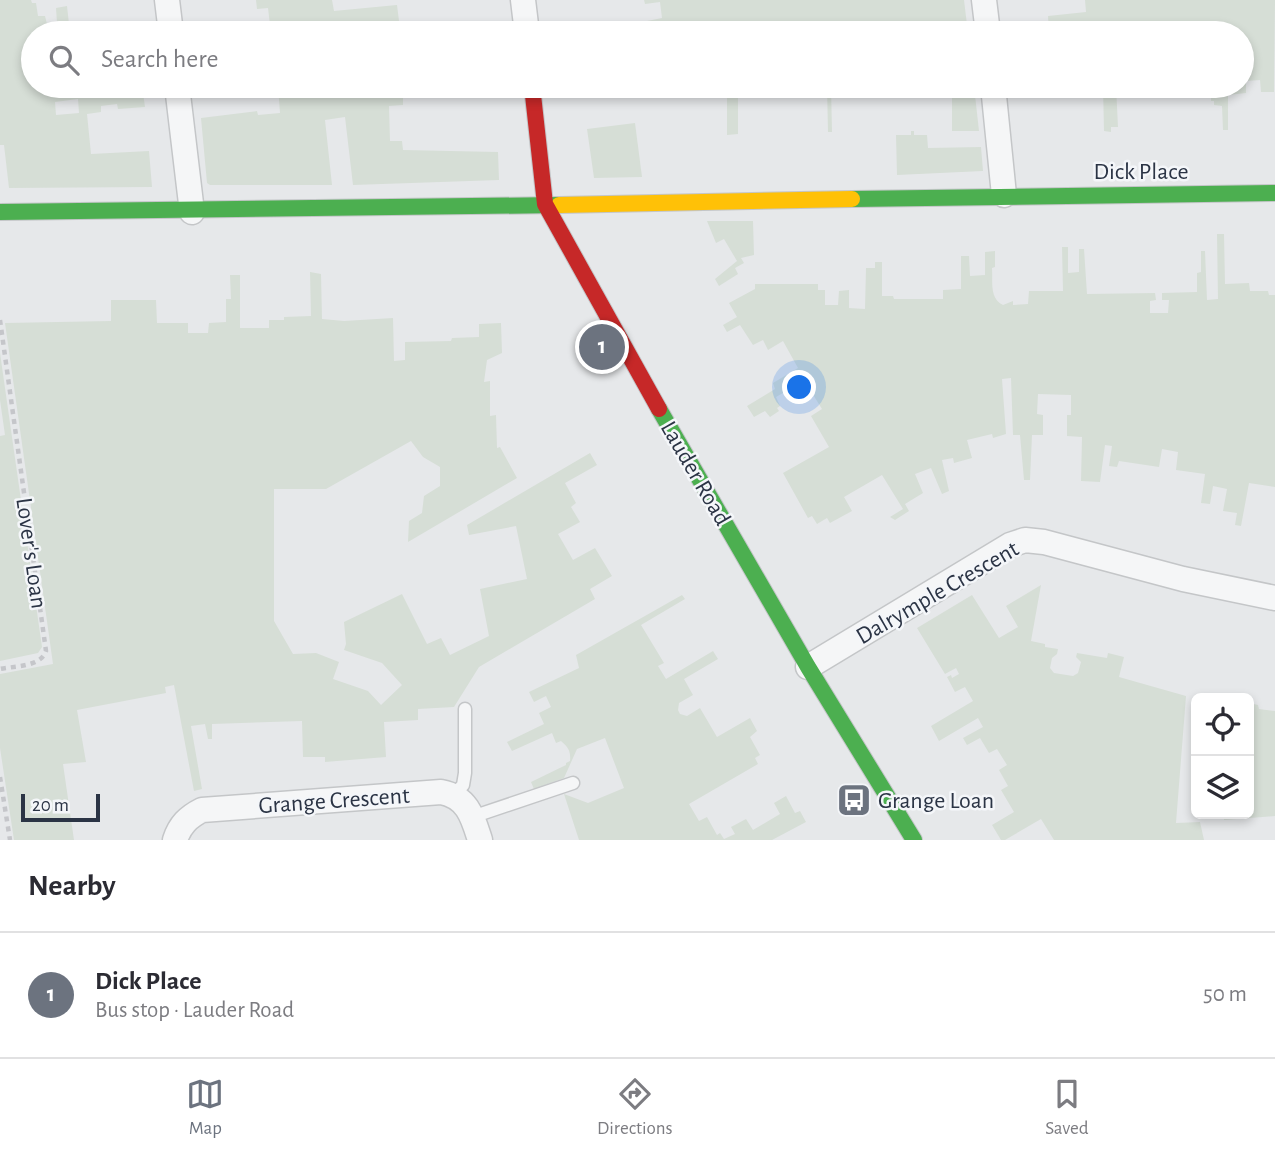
<!DOCTYPE html>
<meta charset="utf-8">
<style>
:root{--surface:#fff;--page:#f7f7f7;--text:#2b2b33;--muted:#7c7c81;--line:#e1e1e2;--accent:#6c737f}
body{margin:0;font-family:"Alegreya Sans",sans-serif;background:var(--page);color:var(--text)}
.controls{position:absolute;right:21px;bottom:21px;display:grid;overflow:hidden;border-radius:10px;box-shadow:0 4px 10px #0003}
.controls button{width:63px;height:63px;display:grid;place-items:center;padding:0;border:0;border-bottom:2px solid var(--line);background:var(--surface);color:var(--text);font:35px sans-serif}
.scale{position:absolute;left:21px;bottom:18px;width:79px;box-sizing:border-box;padding-left:7px;border:4px solid #2b3445;border-top:0;font-size:19px;line-height:24px;white-space:nowrap;color:#2b3445;-webkit-text-stroke:5px #f4f6f9;paint-order:stroke}
.you{position:absolute;left:800px;top:388px;width:24px;height:24px;margin:-18px;border:5px solid #fff;border-radius:50%;background:#1a73e8;box-shadow:0 0 0 10px #1a73e833}
.badge{display:grid;place-items:center;width:46px;height:46px;border-radius:50%;background:var(--accent);color:#fff;font-size:23px;font-weight:700}
.pin{position:absolute;translate:-50% -50%;border:4px solid #fff;box-shadow:0 2px 7px #0006}
.list{margin:0;padding:0;list-style:none}
h2{display:flex;justify-content:space-between;align-items:center;height:91px;margin:0;padding:0 28px;font-size:30px}
h2 small{font-size:23px;font-weight:400;color:var(--muted)}
.list li{display:grid;grid-template-columns:46px 1fr auto;gap:21px;align-items:center;box-sizing:border-box;height:126px;padding:0 28px;border-top:2px solid var(--line)}
.list b{display:block;font-size:26px;white-space:nowrap}
.list p{margin:0;font-size:23px;white-space:nowrap;color:var(--muted)}
.list em{font-size:23px;font-style:normal;color:var(--muted)}
.icon{flex:none;width:38px;height:38px;fill:none;stroke:currentColor;stroke-width:2;stroke-linecap:round;stroke-linejoin:round}
.map{position:relative;flex:none;width:1275px;height:840px;overflow:hidden}
.search{position:absolute;background:var(--surface);box-shadow:0 4px 10px #0003;left:21px;right:21px;top:21px;height:77px;display:flex;align-items:center;gap:18px;box-sizing:border-box;padding:0 24px;border-radius:38px;color:var(--muted);font-size:26px}
.sheet{height:217px;background:var(--surface)}
nav{display:flex;justify-content:space-around;align-items:center;box-sizing:border-box;height:98px;border-top:2px solid var(--line);background:var(--surface);font-size:19px;color:var(--muted)}
nav a{display:grid;justify-items:center;gap:4px}
nav .on{color:var(--accent)}
.map>svg:first-child{display:block}
.green{fill:#d6ded6;fill-rule:evenodd}
.lines{fill:none;stroke-linecap:round;stroke-linejoin:round}
.lane-casing{stroke:#c4c6c8;stroke-width:15}
.street-casing{stroke:#c4c6c8;stroke-width:27}
.fast-casing{stroke:#c4c6c8;stroke-width:18}
.slow-casing{stroke:#c4c6c8;stroke-width:18}
.jam-casing{stroke:#c4c6c8;stroke-width:18}
.path{stroke:#c5c6ca;stroke-width:4.5;stroke-dasharray:5 5;stroke-linecap:butt}
.lane{stroke:#f5f6f7;stroke-width:12}
.street{stroke:#f5f6f7;stroke-width:24}
.fast{stroke:#4caf50;stroke-width:16}
.slow{stroke:#ffc107;stroke-width:16}
.jam{stroke:#c62828;stroke-width:16}
.labels{text-anchor:middle;stroke-width:5;stroke-linejoin:round;paint-order:stroke}
.street-label{font-size:24px;fill:#2b3445;stroke:#f4f6f9}
.poi-label{font-size:24px;fill:#2b3445;stroke:#f4f6f9;text-anchor:start}
</style>
<div class="map">
<svg width="1275" height="840" viewBox="0 0 1275 840">
<rect width="100%" height="100%" fill="#e6e8ea"/>
<!-- green -->
<g class="green">
<path d="M0,0H31L32,3H36L38,16H45L47,24L57,23L56,8L67,6L70,33H33V86H120L121,96L143,93L145,107L118,109L117,104L101,106V112L87,114L91,154L149,151L152,187L9,188L4,145H0ZM78,99L79,113L56,115L55,102Z"/>
<path d="M256,0H332L334,11L397,5L399,21L377,23L378,33H271L268,8L257,9Z"/>
<path d="M644,0H964L968,33H649L647,21L662,18L660,2L645,4Z"/>
<path d="M1085,0H1275L1274,92H1261L1260,80L1246,81V93L1228,95V130H1223L1222,106L1214,105V101H1211V93H1214V86H1242V33H1010L1049,31L1048,16L1086,12Z"/>
<path d="M278,86H403V105L389,106L390,141H402L403,150L498,152L499,180L353,185L345,117L325,120L332,185H210L207,183L201,118L257,111L258,115L280,113Z"/>
<path d="M630,86H675V94H631Z"/>
<path d="M692,86H775V91L738,92V134L727,135V94H692Z"/>
<path d="M827,86H831L832,132H828Z"/>
<path d="M952,86H974L979,131H952Z"/>
<path d="M1103,86H1116L1118,127H1111V132L1104,131Z"/>
<path d="M635,123L642,177L594,178L587,129Z"/>
<path d="M911,131H914V135H927L928,148L981,147L983,171L897,175L896,135H911Z"/>
<path d="M707,221H753L754,255L741,258L744,263L735,268L738,274L719,286L715,279L737,261L724,239L716,243Z"/>
<path d="M1217,234H1224L1225,284L1249,283L1250,291H1268L1269,295H1275V487L1249,483L1241,526L1235,525L1237,513L1223,511L1227,489L1213,486L1210,504L1201,503L1205,474L1176,470L1178,452L1162,449L1159,467L1119,461L1117,467L1109,466L1112,446L1105,445L1100,482L1081,481L1082,437L1067,436V415H1071V395L1038,394L1037,414L1043,415V435H1032L1030,480H1024L1020,435H1013L1011,378L1002,379L1006,434L993,438L992,434L967,440L972,458L954,463L953,458L942,460L949,491L942,494L931,468L915,474L923,493L905,504L909,511L895,520L890,517L903,509L882,475L844,497L852,511L830,523L827,518L817,524L812,516L808,518L783,473L829,447L811,416L822,409L812,393L809,394L802,382L776,397L780,406L777,408L779,411L770,417L765,411L754,417L747,406L775,389L773,383L798,368L783,341L768,350L763,340L753,345L740,325L727,332L723,325L737,317L729,303L755,289V284H818V290H825V305H838L839,291L849,290V308L865,309L866,268H875V262H882V296H893L894,299H943V290L961,289V256H969L970,276L985,275V252L995,251V267L992,268C993,282 989,298 1003,305L1013,301V305L1028,304L1029,291H1063L1062,247H1068V273L1079,272V249H1084L1087,294L1155,293L1156,300L1150,301V313H1168L1169,300H1162V293L1197,292V273L1201,272V251H1205L1207,300L1218,299Z"/>
<path d="M310,272L321,274L322,319L344,321L393,318L394,361L405,360V342L451,341L452,338L479,337V324L501,323L502,353L487,360L484,382L490,381V416L496,415L497,448L500,447L517,478L408,542L409,521L422,513L424,496L440,486V467L423,457L411,441L326,489H274V621L293,654L316,653L339,662L333,679L368,691L381,705L402,685L382,663L344,650L346,644L344,622L402,594L427,644L441,638L450,655L489,636L480,589L527,579L516,526L469,535L467,525L590,453L597,465L565,483L576,503L571,507L580,522L558,534L573,560L595,548L612,576L590,589L595,599L479,667L454,707L418,709V720L384,722L386,757L325,762V757H303L302,721L212,724V739H208L205,724L191,726L202,789L194,791L174,685L165,687L166,693L77,710L86,762L63,764L74,840H14L0,748V674L53,664L5,323L111,321V300H156L157,323H188V333H208L209,323L226,322V299H231L230,275H240V328H269V320H284V317L311,316Z"/>
<path d="M0,353L42,647L38,653L0,661V436L5,435L0,400Z"/>
<path d="M1041,585L1031,641L1045,644V647L1058,649L1057,654L1052,658L1050,668L1054,673L1073,676L1078,673L1081,662L1076,657L1077,653L1107,658L1108,653L1124,657L1119,677L1186,696L1176,823L1200,822L1204,840H1054L1041,819L1005,840H1001L992,825L1014,812L1001,790L1008,786L999,770L1007,765L997,749L989,753L980,738L967,745L963,738L983,727L978,718L939,741L931,726L973,701L965,687L955,692L947,677L951,675L952,678L959,674L956,668L945,674L917,628L972,595L999,638L1018,627L1006,606Z"/>
<path d="M682,595L685,599L641,625L664,663L658,666L666,679L713,651L718,659L684,679L693,695L679,703L678,710L680,714L687,716L700,708L717,737L750,718L757,731L750,737L760,755L755,758L758,764L689,804L699,821L707,817L717,835L720,833L724,839L735,834L731,827L746,819L753,830L780,814L774,803L786,796L795,813L800,811L806,822L772,840H579L564,794L588,803L624,788L605,738L577,749L564,778L534,789L531,782L566,765V763L570,761C571,751 568,747 561,741L556,743L552,733L512,751L507,742L544,724L539,713L551,707L546,696L534,702L529,692L579,668L576,655Z"/>
<path d="M1249,703L1258,705L1259,709L1275,711V816L1224,820V814H1249Z"/>
</g>
<g class="lines">
<!-- lane casing -->
<g class="lane-casing">
<g id="lane">
<path d="M453,796L463,785L465,773V709"/>
<path d="M472,817L573,783"/>
</g>
</g>
<!-- street casing -->
<g class="street-casing">
<g id="street">
<path d="M167,0L171,33"/>
<path d="M523,0L527,33"/>
<path d="M984,0L988,33"/>
<path d="M177,86L192,212"/>
<path d="M993,86L1004,195"/>
<path d="M808,667L1010,545L1025,540L1044,542L1183,579L1275,598"/>
<path d="M175,840C180,825 188,817 202,810L441,792C468,797 473,818 480,840"/>
</g>
</g>
<!-- fast casing -->
<g class="fast-casing">
<g id="fast">
<path d="M852,199L1275,193"/>
<path d="M0,212L559,205"/>
<path d="M659,409L808,667L914,840"/>
</g>
</g>
<!-- slow casing -->
<g class="slow-casing">
<path id="slow" d="M559,205L852,199"/>
</g>
<!-- jam casing -->
<g class="jam-casing">
<path id="jam" d="M532,86L545,204L659,409"/>
</g>
<!-- path -->
<g class="path">
<path d="M0,320L46,651C41,667 14,666 0,669"/>
<path d="M0,777L10,840"/>
</g>
<!-- lane -->
<use href="#lane" class="lane"/>
<!-- street -->
<use href="#street" class="street"/>
<!-- fast -->
<use href="#fast" class="fast"/>
<!-- slow -->
<use href="#slow" class="slow"/>
<!-- jam -->
<use href="#jam" class="jam"/>
</g>
<!-- icons -->
<defs>
<g id="bus-square" transform="scale(1.75)"><rect x="-9" y="-9" width="18" height="18" rx="4" fill="#6c737f" stroke="#f4f6f9"/><path d="M-5-6H5V4H4V6H2V4H-2V6H-4V4H-5ZM-3.5-4V0h7V-4ZM-3.5 1.2v1.5H-2V1.2ZM2 1.2v1.5H3.5V1.2Z" fill="#fff"/></g>
</defs>
<g fill-rule="evenodd">
<use href="#bus-square" x="854" y="800"/>
</g>
<g class="labels">
<!-- street labels -->
<g class="street-label">
<text x="1141" y="179">Dick Place</text>
<text transform="translate(696 473) rotate(60)" y="8">Lauder Road</text>
<text transform="translate(32 553) rotate(82)" y="8">Lover's Loan</text>
<text transform="translate(937 592) rotate(-30)" y="8">Dalrymple Crescent</text>
<text transform="translate(334 800) rotate(-4)" y="8">Grange Crescent</text>
</g>
<!-- poi labels -->
<g class="poi-label">
<text x="878" y="808">Grange Loan</text>
</g>
</g>
</svg>
<div class="controls">
<button><svg class="icon" aria-label="locate" viewBox="0 0 24 24"><circle cx="12" cy="12" r="6"/><path d="M12 2v4M12 18v4M2 12h4M18 12h4"/></svg></button>
<button><svg class="icon" aria-label="layers" viewBox="0 0 24 24"><path d="M12 4l9 5-9 5-9-5zM3 14l9 5 9-5"/></svg></button>
</div>
<div class="scale">20 m</div>
<div class="you"></div>
<div class="pin badge" style="left:602px;top:347px">1</div>
<div class="search"><svg class="icon" aria-label="search" viewBox="0 0 24 24"><circle cx="10" cy="10" r="6"/><path d="M15 15l6 6"/></svg>Search here</div>
</div>
<section class="sheet">
<h2>Nearby<small></small></h2>
<ul class="list">
<li><span class="badge">1</span><div><b>Dick Place</b><p>Bus stop · Lauder Road</p></div><em>50 m</em></li>
</ul>
</section>
<nav>
<a class="on"><svg class="icon" aria-label="map" viewBox="0 0 24 24"><path d="M3 6l6-2 6 2 6-2v14l-6 2-6-2-6 2zM9 4v14M15 6v14"/></svg>Map</a>
<a><svg class="icon" aria-label="directions" viewBox="0 0 24 24"><path d="M12 3l9 9-9 9-9-9zM9 14v-3h6M13 9l2 2-2 2"/></svg>Directions</a>
<a><svg class="icon" aria-label="saved" viewBox="0 0 24 24"><path d="M7 4h10v16l-5-4-5 4z"/></svg>Saved</a>
</nav>
